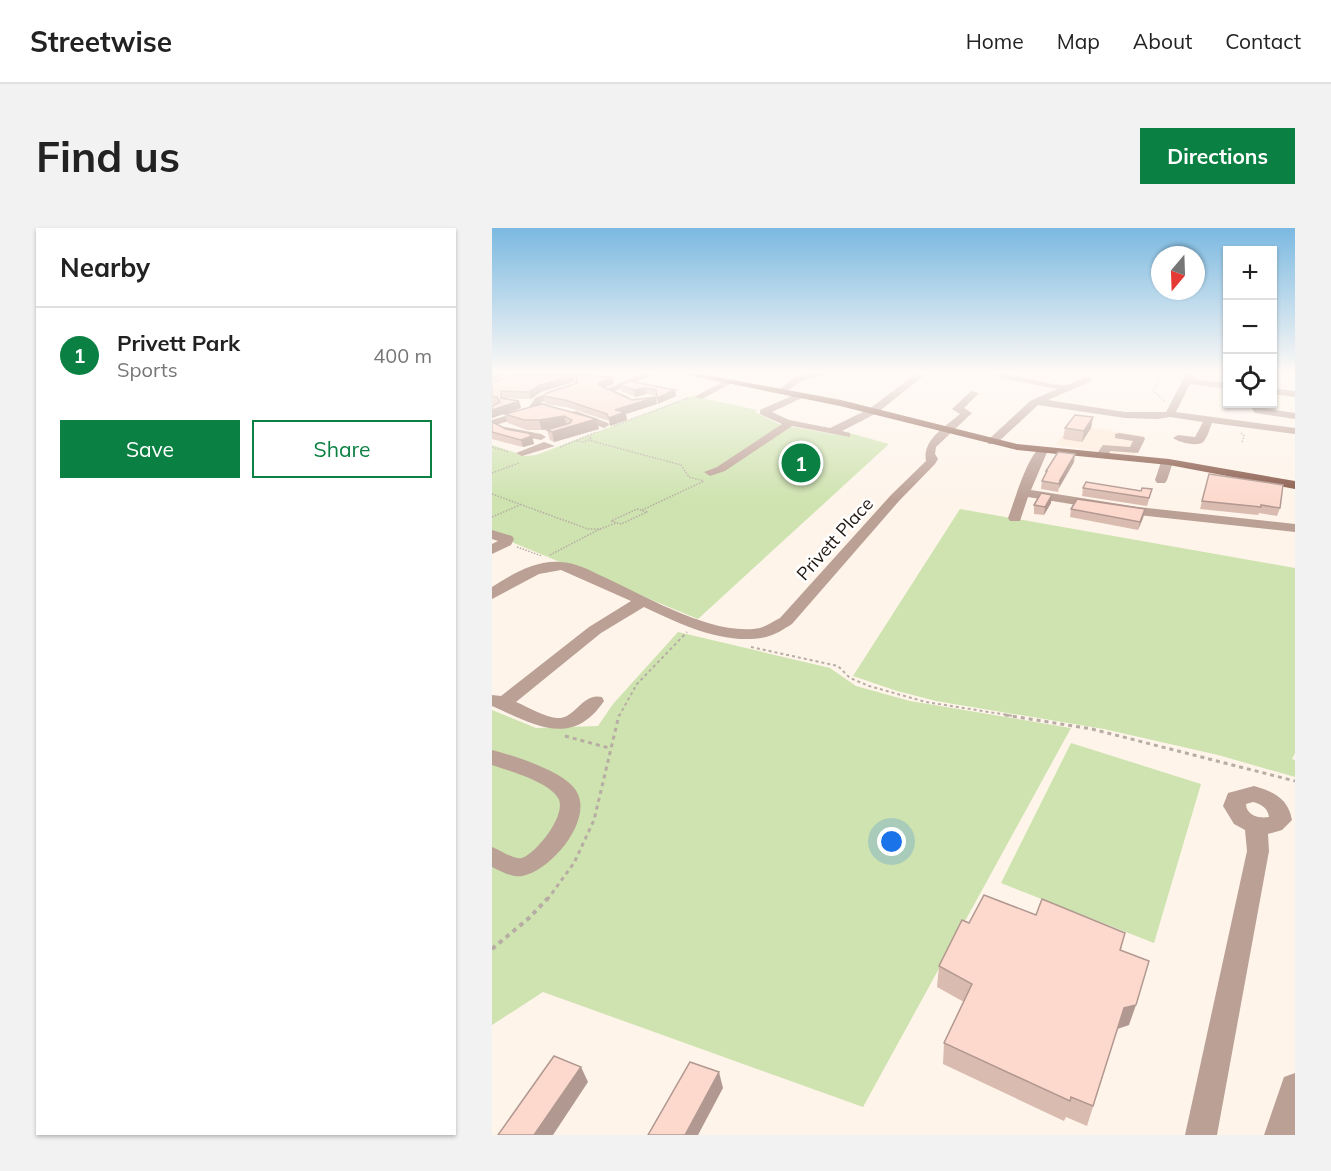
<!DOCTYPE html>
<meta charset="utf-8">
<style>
:root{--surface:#fff;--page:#f2f2f2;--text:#222;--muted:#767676;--line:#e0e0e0;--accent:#0b8043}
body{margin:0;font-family:Mulish,sans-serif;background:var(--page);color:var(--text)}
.controls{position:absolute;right:18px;top:18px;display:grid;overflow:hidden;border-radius:0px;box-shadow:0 2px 4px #0004}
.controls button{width:54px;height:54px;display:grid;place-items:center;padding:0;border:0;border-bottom:2px solid var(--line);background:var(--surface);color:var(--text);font:30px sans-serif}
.compass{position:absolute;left:659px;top:18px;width:54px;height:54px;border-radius:50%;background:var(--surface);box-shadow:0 2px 4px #0004;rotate:199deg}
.you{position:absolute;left:400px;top:614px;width:21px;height:21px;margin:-15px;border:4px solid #fff;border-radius:50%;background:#1a73e8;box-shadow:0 0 0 9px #1a73e833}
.badge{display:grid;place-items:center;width:39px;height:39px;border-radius:50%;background:var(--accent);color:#fff;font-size:20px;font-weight:700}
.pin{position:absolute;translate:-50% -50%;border:3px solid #fff;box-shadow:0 2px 6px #0006}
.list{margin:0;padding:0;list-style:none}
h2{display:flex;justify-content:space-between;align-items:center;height:78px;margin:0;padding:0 24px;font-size:26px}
h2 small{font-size:20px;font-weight:400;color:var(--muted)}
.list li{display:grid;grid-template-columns:39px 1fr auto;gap:18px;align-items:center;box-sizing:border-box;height:96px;padding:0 24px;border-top:2px solid var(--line)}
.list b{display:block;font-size:22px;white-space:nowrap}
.list p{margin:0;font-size:20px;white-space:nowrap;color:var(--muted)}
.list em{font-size:20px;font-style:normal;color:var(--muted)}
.actions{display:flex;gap:12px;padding:18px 24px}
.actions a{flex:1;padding:14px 0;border:2px solid var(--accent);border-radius:0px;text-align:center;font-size:21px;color:var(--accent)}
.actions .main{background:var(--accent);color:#fff}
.icon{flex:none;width:33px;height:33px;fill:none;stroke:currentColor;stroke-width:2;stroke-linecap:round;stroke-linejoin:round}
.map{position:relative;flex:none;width:803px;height:907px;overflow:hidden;border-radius:0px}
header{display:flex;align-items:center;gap:36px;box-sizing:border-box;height:84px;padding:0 30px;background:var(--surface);border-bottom:2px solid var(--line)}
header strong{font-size:28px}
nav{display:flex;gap:33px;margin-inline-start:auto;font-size:21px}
.intro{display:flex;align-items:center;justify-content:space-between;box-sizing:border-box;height:144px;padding:0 36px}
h1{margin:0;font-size:42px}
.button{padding:15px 27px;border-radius:0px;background:var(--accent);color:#fff;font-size:21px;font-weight:700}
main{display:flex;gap:36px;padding:0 36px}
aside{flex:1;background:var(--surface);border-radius:0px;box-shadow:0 2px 4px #0004}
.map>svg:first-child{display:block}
.built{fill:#feead8}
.green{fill:#cee3af}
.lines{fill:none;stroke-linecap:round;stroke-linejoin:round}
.path-far3{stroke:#b7ada4;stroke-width:1.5;stroke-dasharray:1.5 1.5;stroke-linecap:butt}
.path-far2{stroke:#b7ada4;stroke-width:2;stroke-dasharray:3 3;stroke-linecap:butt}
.path-far1{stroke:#b7ada4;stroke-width:3;stroke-dasharray:4 4;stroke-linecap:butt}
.path{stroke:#b7ada4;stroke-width:4;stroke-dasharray:4.5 4.5;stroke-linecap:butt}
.minor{fill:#bba096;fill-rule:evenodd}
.major{fill:#875848;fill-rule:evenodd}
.wall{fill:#dabbb0}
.shaded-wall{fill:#b19890}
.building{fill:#fdd9cd;stroke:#b19890;stroke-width:1.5}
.labels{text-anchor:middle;stroke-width:5;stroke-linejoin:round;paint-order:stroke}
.far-street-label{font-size:18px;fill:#1f160e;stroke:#fff}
</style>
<header>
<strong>Streetwise</strong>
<nav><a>Home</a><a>Map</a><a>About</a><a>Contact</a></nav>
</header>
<div class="intro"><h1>Find us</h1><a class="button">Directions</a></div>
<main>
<aside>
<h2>Nearby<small></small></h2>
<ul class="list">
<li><span class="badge">1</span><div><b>Privett Park</b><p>Sports</p></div><em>400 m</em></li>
</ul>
<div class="actions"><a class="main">Save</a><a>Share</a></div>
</aside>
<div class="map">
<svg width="803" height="907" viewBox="0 0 803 907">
<rect width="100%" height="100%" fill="#fef4ea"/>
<!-- built -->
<g class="built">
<path d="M576,146H636L635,157L601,151Z"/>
<path d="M579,196L651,208L642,228L564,217Z"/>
</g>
<!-- green -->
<g class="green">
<path d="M200,168L265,182L263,184L289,197L346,207L354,204L397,216L206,391L0,306V217L33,228L44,227Z"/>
<path d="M468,281L803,340V525L800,531L803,532V549L726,527L612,501L444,473L405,463L361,448Z"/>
<path d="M186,404L338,440L364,458L418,473L579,500L371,879L51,764L0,797V482L44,500L106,498L121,476Z"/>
<path d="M579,515L709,556L662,715L509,655Z"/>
</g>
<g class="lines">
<!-- path-far3 -->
<g class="path-far3">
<path d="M670,146L661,162L673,174"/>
<path d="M0,148L15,150"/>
<path d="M122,198L198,169"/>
<path d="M749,205L752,208L750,214"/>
<path d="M96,212L189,237L197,249L212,253"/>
<path d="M84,213L92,214L100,210L96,209"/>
<path d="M0,219L17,224"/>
<path d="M68,219L105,204"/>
<path d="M0,245L27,235"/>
<path d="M0,266L96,301H108L124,295"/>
<path d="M145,281L155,284L129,296L119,293Z"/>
<path d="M150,282L212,253"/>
<path d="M0,289L28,277"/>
<path d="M25,319L50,328"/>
<path d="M58,327L108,301"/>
</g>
<!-- path-far2 -->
<g class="path-far2">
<path d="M259,419L346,438L358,450L377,458L434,474L522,488"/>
<path d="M127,488L145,456L195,404"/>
</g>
<!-- path-far1 -->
<g class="path-far1">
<path d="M513,487L600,501L803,553"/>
<path d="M73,508L117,520"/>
<path d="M55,672L82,635L102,592L127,487"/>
</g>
<!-- path -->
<path class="path" d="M0,721L37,690L56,670"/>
<!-- minor -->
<g class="minor">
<path d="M150,146H162L123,163L137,169V173H131L110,163Z"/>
<path d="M316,146H339L311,152L291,166L283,164L305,148Z"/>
<path d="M424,146H434L385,185L350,203L358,205V209L300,198L233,243L218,248L212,244L225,239L290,196L268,186V182L304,166H310V170L280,184L297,192L338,200L377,181Z"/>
<path d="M504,146C527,146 549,156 572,157C581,157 589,148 599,149V153L556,172L633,184H674L694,146H703L701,151L736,155V161L698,156L684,184L803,200V206L720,195C718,200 716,208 712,213C707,220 686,214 681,210L686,207L703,209L711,194L678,189L665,191L633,190L546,177L504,216H496V212L538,173L565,161L508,150Z"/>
<path d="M234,152L242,154L210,171L202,169Z"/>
<path d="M74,158L77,159V163L50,174L44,185L0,198V192L36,181L43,170Z"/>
<path d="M780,160L803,163V169L780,166Z"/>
<path d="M479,163L487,165L472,180L480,185L444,219L443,226L446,231L443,236L407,273L300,396C292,401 283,407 274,409C233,418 188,396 152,379L109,405L24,474C36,479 52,489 65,490C84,491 90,464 110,469L112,473C80,521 41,496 0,478V467L9,468L97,399L139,373L69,342L47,346L0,371V359C20,346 44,332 68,334C83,334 99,343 112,349C154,368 221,409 268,400C275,398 282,393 288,390L399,267L434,233C430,212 453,199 468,186L460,181Z"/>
<path d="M761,176H771L770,180L803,185V191L763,185L760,181Z"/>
<path d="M84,183L116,195L117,197L112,200L80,188V184Z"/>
<path d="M13,199L49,206L54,209L49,212L9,204V200Z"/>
<path d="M627,205L652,209L653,211L646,225L618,223L617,230H609L606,224L611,217L638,219L641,213L623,210V206Z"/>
<path d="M52,214L63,218L30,228L24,225Z"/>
<path d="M550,219L556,222L539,262L646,279L803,296V304L646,287L536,269L528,293H518L516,290C522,275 536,224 550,219Z"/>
<path d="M675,231L681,234L675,252L673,255H665L663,252L669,234Z"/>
<path d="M0,302L20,308L22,311L19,317L0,326V316L6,313L0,311Z"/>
<path d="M0,522C22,528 69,542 83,561C104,589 60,643 30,648C21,650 8,643 0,639V619C8,622 22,632 30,630C45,625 76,585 66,570C57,554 17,543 0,537Z"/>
<path d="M762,558C782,564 796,570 800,592L790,602L776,606L777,623L725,907H693L755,623L753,602L742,596L731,578L736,565ZM761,574C769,576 776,580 777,589C767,591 754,587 754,576Z"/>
<path d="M803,845V907H772L792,849Z"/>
</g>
<!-- major -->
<path class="major" d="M190,146H209L349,172L525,216L677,231L803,253V261L677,237L525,222L348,178Z"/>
</g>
<!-- wall -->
<g class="wall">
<path d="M23,146L120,149L122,156L112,160L140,172L165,176L134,186L135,192L118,198L117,193L75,179L53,176L51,168L85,155L81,154L49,164L39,171L11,170L27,173L29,180L0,190V178L4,176H0V155Z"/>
<path d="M128,157L183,162L184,168L166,176L165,168L154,166L143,169L129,163Z"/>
<path d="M50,176L104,191L107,201L62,214L58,212L55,202L62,200L50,202H35L16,195L13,186Z"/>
<path d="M601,189L599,200L590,214L571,211L573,200Z"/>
<path d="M0,194L14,201L40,208L42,216L31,219L0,211Z"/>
<path d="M582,234L567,260L566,264L549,261L550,253L553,248L554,243Z"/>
<path d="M717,246L788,280L785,288L767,285L766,287L708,281Z"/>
<path d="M591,260L649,263L660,261L655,278L590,268Z"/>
<path d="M559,275L552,287L542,286V277Z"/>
<path d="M579,281H653L651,290L646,302L578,289Z"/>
<path d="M544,687L633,705L629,722L637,797L625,801L595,898L574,889L572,893L451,836L452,815L472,774L445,759L447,738L477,695Z"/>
</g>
<!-- shaded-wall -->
<g class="shaded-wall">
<path d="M0,146H17L0,153Z"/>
<path d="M80,147L81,154L49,164L39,171L37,164L48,157Z"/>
<path d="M120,149L122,156L109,161L106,157L108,154Z"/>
<path d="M153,160L154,166L143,169L142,162Z"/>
<path d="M183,162L184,168L166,176L165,170Z"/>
<path d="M164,169L165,176L134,186L135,192L118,198L117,190L123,182Z"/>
<path d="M27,173L29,180L0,190V182Z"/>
<path d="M72,188L75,198L50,202L47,192Z"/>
<path d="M601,189L599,200L590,214L592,203Z"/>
<path d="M104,191L107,201L62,214L60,204Z"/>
<path d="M40,208L42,216L31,219L29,212Z"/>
<path d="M583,226L582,234L567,260L568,252Z"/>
<path d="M560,267L559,275L552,287L553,279Z"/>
<path d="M653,281L651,290L646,302L648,294Z"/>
<path d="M644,777L637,797L625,801L595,898L632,780Z"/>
<path d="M89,839L96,854L61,907H42Z"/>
<path d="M227,844L231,860L206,907H193Z"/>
</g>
<!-- building -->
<g class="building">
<path d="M23,146H92L104,148L120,149L108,154L106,157L140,172L164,169L123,182L133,184L117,190L115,186L73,172L51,168L55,165L85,155V149L80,147L48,157L37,164L9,163V170L27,173L0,182V178L8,174L5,169H0V155Z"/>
<path d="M137,153L183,162L165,170L164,162L153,160L142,162L128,157Z"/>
<path d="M50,176L104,191L60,204L55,202L78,195L80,192L72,188L47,192H32L13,186Z"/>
<path d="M583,187L601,189L592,203L573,200Z"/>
<path d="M0,194L14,201L36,205L40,208L29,212L0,204Z"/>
<path d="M566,224L583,226L568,252L567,256L550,253L555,243H554Z"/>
<path d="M717,246L791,257L788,280L769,277V279L710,273Z"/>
<path d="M594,254L649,263L650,260L660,261L657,270L591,260Z"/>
<path d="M549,265L560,267L553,279L542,277Z"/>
<path d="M585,271L653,281L648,294L579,281Z"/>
<path d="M492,667L544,687L550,671L633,705L628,722L657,733L644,777L632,780L601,878L579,869L578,873L452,815L480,756L447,738L470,692L477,695Z"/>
<path d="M62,828L89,839L42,907H6Z"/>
<path d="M198,834L227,844L193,907H156Z"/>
</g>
<!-- sky -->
<linearGradient id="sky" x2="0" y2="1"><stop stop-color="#7bb9e1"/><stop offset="0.53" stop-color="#fffaf6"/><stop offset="1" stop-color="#fffaf6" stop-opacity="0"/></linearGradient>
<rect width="803" height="273" fill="url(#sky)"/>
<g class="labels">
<!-- far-street labels -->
<g class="far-street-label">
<text transform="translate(343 311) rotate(-48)" y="6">Privett Place</text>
</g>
</g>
</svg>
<div class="controls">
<button>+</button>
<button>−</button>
<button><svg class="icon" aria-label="locate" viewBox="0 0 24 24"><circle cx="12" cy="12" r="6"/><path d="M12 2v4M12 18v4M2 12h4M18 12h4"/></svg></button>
</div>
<svg class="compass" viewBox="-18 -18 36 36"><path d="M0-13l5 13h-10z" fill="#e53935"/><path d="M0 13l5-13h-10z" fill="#767676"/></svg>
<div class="you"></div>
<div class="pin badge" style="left:309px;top:235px">1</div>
</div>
</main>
